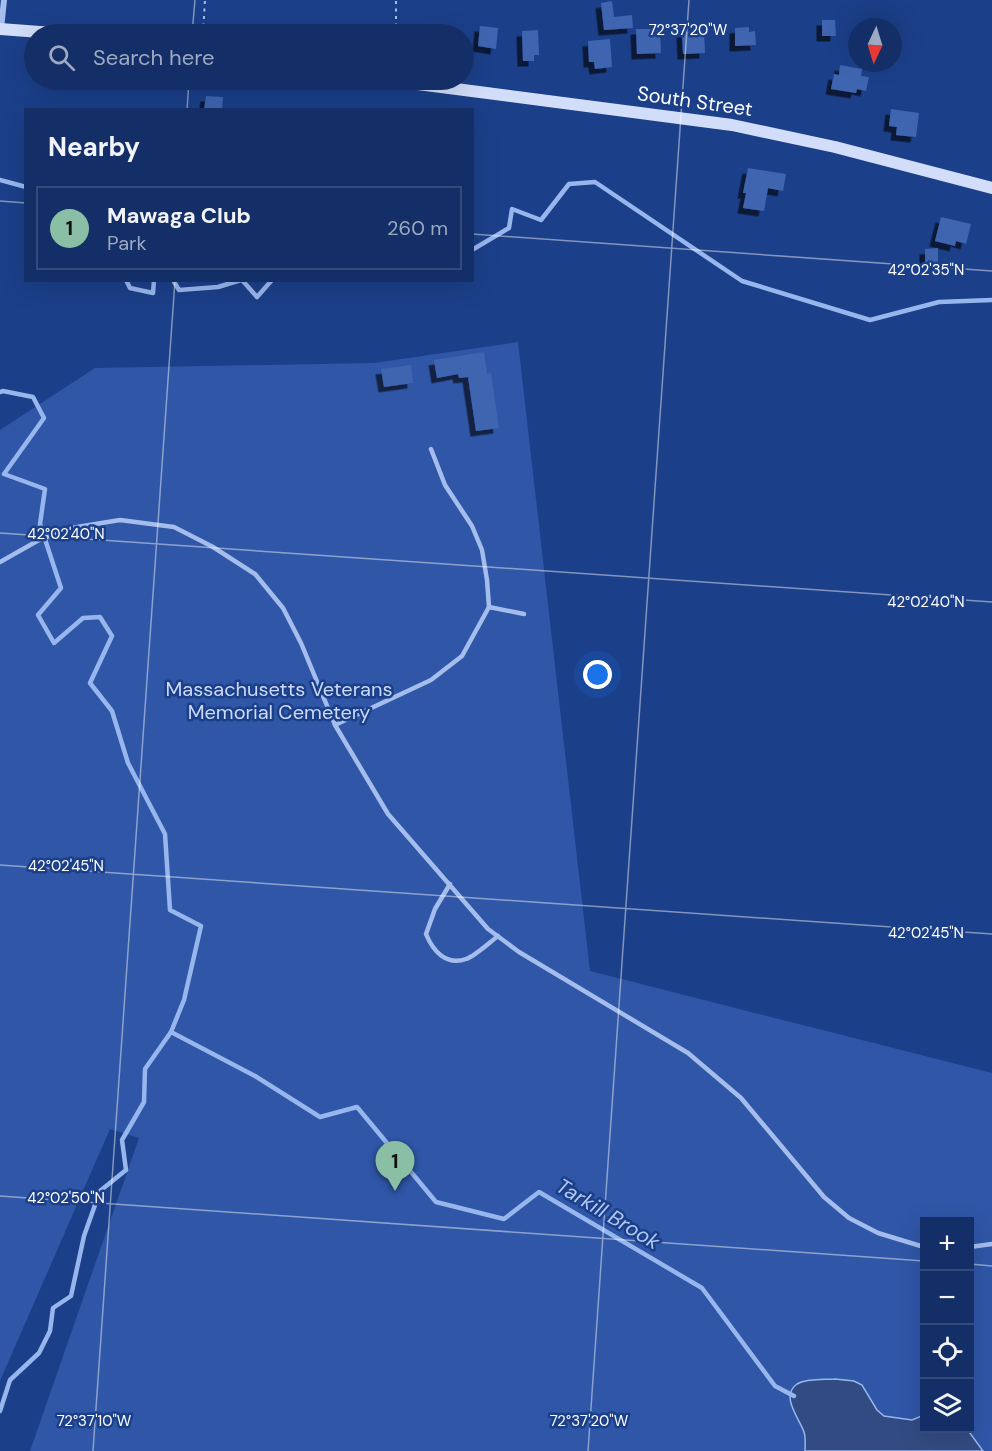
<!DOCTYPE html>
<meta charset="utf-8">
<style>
:root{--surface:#142f67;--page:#1d376d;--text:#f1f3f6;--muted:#9da9c0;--line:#334a7b;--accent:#8abfa5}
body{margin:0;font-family:"DM Sans",sans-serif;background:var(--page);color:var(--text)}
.controls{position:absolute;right:18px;bottom:18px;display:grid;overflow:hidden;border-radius:0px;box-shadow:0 6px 24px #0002}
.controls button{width:54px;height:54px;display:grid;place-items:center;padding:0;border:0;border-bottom:2px solid var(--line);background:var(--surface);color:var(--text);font:30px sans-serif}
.compass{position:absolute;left:848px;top:18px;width:54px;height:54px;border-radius:50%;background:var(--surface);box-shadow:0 6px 24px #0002;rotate:184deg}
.you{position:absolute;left:598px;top:675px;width:21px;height:21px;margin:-15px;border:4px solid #fff;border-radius:50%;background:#1a73e8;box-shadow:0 0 0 9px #1a73e833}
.badge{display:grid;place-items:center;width:39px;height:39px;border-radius:50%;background:var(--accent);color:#111;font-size:20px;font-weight:700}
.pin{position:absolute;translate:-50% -50px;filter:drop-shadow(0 2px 3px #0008)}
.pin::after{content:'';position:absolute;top:32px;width:21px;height:18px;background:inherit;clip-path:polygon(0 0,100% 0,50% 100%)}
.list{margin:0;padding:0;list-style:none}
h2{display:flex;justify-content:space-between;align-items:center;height:78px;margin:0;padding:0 24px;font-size:26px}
h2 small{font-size:20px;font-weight:400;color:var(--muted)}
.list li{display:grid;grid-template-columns:39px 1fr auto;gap:18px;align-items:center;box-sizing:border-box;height:84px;margin:0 12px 12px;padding:0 12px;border:2px solid var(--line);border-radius:0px}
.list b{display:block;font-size:22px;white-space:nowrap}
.list p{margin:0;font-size:20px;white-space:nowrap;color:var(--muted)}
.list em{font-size:20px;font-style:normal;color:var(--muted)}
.icon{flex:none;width:33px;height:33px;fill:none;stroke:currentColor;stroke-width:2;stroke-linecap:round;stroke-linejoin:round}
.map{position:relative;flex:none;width:992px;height:1451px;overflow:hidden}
.search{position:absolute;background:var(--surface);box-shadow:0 6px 24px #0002;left:24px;top:24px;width:450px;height:66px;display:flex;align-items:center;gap:15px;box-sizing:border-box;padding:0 21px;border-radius:33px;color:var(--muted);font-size:22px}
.panel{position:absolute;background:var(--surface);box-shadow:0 6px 24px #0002;left:24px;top:108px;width:450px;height:174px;border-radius:0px}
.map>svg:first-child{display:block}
.green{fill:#2f56a7;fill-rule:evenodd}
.water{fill:#324c83;stroke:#98b6ee;stroke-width:1.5}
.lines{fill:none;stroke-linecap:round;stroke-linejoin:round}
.stream{stroke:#98b6ee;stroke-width:4.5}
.building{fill:#3f65b0;filter:url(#shadow)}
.path{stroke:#a5bdec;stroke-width:2;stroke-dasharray:3 4.5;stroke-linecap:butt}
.lane{stroke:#a5bdec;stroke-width:4.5}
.street{stroke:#a5bdec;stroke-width:6}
.secondary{stroke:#d2def9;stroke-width:12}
.ticks{fill:none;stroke:#fff;stroke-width:1.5;stroke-opacity:0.45}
.labels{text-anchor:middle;stroke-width:5;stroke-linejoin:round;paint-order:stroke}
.street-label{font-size:20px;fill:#fff;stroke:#1b3f89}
.park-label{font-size:20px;fill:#cbdaf9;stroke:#1b3f89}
.water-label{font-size:21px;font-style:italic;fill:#b1c8f4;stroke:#1b3f89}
.ticks-label{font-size:15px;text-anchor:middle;fill:#fff;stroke:#1b3f89;stroke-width:5;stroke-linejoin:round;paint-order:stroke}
</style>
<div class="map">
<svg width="992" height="1451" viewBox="0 0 992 1451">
<defs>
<filter id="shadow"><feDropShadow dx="-5.5" dy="5.5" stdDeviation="0" flood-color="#0009"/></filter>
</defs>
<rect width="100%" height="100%" fill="#1b3f89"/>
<!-- green -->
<path class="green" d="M518,342L590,971L992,1073V1451H30L139,1138L110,1129L0,1381V430L95,368L374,363ZM924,1222H970V1428H924Z"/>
<!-- water -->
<path class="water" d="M835,1379L854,1381L862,1385L877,1410L884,1416L912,1420L924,1415V1428L967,1429L983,1451H805C805,1445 806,1438 804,1432C799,1418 780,1396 797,1384C807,1378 824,1380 835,1379Z"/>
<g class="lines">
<!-- stream -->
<g class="stream">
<path d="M0,180L26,187"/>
<path d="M472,250L509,228L512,209L541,220L569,184L595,182L742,281L870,320L939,302L992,300"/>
<path d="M126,280L130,288L153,293L154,280"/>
<path d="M173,280L179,290L218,287L241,280"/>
<path d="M242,280L257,297L272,280"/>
<path d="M0,392L3,391L33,397L44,418L4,474L45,489L40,524L61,588L38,615L54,643L83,618L100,617L112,636L90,683L112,711L128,763L165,834L170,910L201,926L184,1000L171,1032L145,1069L144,1102L122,1140L126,1170L100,1191L84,1236L71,1296L53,1308L50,1331L39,1353L10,1380L0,1411"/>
<path d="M171,1032L255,1076L320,1117L357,1107L436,1202L504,1219L539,1192L702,1288L775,1386L794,1396"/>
</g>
</g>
<!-- building -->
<g class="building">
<path d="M612,1L614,17L632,15L633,28L604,30L601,3Z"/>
<path d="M822,20H835L836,36H822Z"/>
<path d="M480,26L498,28L496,49L478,46Z"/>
<path d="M749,27V32L755,31L756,45L735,46V28Z"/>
<path d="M636,29H660L661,53L637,54Z"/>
<path d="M538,30L539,55H534V61H523L522,31Z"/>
<path d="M704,31L705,53L683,54L682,32Z"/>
<path d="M610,39L612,67L595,69L594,62H589L588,41Z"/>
<path d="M840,65L862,69L861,76L869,77L866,91L857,89L856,93L831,89L834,74L839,75Z"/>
<path d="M206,96L223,97L222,110H204Z"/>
<path d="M891,109L919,113L916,137L896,135L897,127L889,126Z"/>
<path d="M748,168L786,174L783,191L768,188L764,211L743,208L746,193H743Z"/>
<path d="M941,217L971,224L966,244L956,241L955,246L935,241Z"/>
<path d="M938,248V264L925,265V249Z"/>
<path d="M484,352L487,374L491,373L499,428L476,431L468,377L459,378L458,374L437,378L434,360Z"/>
<path d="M411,365L413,383L384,387L381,369Z"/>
</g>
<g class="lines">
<!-- path -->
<g class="path">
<path d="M203,34L205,0"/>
<path d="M396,34V0"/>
</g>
<!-- lane -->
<g class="lane">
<path d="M431,449L445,485L472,526L482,550L487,580L489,607"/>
<path d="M0,562L39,540L71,528L120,520L174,527L213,547L255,574L283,608L301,643L335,725"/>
<path d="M524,614L489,607L462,656L431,680L335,725L388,814L488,929L519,952L688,1053L741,1098L824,1197L849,1218L878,1233L924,1247"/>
<path d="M450,884L435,909L426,934C433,951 446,966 466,959C475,956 490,942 498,936"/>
<path d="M970,1247L992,1244"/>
</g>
<!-- street -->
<path class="street" d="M1,29L4,0"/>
<!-- secondary -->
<g class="secondary">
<path d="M0,29L67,34"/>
<path d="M387,80L732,125L835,147L992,188"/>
</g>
</g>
<!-- ticks -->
<path class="ticks" d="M192,34L195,0M187,110L189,80M0,201L26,203M472,234L992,271M0,533L992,602M0,865L992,934M0,1196L924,1261M970,1264L992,1266M93,1451L175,280M588,1451L689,0"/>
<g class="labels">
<!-- street labels -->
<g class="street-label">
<text transform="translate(695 101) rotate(8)" y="7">South Street</text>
</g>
<!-- park labels -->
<g class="park-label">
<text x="279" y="696">Massachusetts Veterans<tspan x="279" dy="23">Memorial Cemetery</tspan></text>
</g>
<!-- water labels -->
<g class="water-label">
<text transform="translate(608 1214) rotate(31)" y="7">Tarkill Brook</text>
</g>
</g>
<g class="ticks-label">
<text x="688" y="35">72°37'20"W</text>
<text x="926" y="275">42°02'35"N</text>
<text x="66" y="539">42°02'40"N</text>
<text x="926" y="607">42°02'40"N</text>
<text x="66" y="871">42°02'45"N</text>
<text x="926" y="938">42°02'45"N</text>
<text x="66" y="1203">42°02'50"N</text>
<text x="94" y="1426">72°37'10"W</text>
<text x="589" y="1426">72°37'20"W</text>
</g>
</svg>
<div class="controls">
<button>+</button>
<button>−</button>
<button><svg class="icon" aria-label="locate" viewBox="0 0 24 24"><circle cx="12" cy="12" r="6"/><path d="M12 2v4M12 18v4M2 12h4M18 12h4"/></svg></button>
<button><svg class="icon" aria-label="layers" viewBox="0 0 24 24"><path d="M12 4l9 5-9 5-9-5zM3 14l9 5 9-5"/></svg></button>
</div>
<svg class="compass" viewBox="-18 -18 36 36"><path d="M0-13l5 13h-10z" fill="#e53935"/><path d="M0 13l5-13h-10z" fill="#9da9c0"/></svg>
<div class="you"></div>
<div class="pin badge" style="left:395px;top:1191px">1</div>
<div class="search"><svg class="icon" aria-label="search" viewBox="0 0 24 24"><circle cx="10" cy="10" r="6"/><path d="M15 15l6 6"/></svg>Search here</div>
<section class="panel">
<h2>Nearby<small></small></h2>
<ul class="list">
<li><span class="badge">1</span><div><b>Mawaga Club</b><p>Park</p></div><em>260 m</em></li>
</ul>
</section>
</div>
